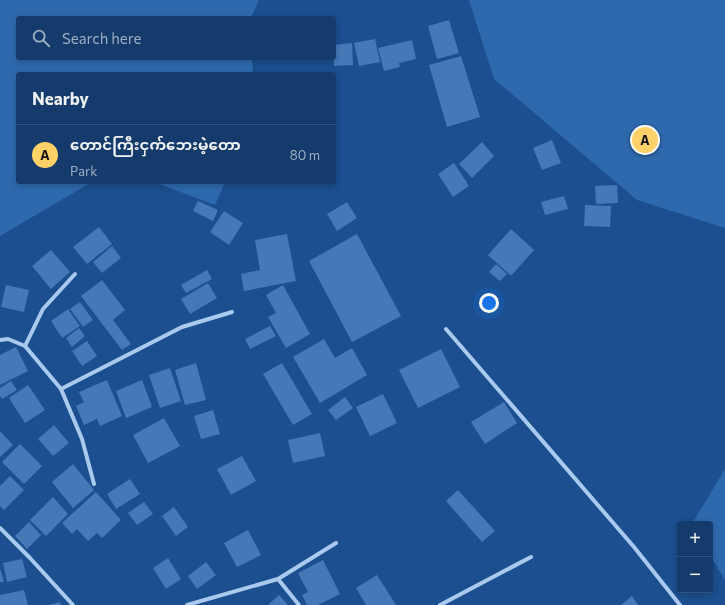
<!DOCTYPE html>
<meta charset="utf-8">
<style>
:root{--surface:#143b6b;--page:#1d4271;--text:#f1f3f6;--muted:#9dadc1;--line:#33557e;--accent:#ffd166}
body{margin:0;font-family:Commissioner,"Noto Sans Myanmar",sans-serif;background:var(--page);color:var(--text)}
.controls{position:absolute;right:12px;bottom:12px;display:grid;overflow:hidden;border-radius:4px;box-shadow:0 2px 6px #0003}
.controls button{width:36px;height:36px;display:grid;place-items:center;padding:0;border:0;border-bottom:1px solid var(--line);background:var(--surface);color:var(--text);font:20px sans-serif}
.you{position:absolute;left:489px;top:303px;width:14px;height:14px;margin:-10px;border:3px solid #fff;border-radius:50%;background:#1a73e8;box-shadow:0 0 0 6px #1a73e833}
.badge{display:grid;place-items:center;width:26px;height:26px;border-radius:50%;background:var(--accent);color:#111;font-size:13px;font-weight:700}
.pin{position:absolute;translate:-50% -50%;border:2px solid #fff;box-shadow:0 1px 4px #0006}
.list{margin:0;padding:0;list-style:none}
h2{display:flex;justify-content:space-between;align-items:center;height:52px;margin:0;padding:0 16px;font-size:17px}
h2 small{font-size:13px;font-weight:400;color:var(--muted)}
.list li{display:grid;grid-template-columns:26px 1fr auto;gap:12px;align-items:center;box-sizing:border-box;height:60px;padding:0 16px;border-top:1px solid var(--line)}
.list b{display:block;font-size:15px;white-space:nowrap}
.list p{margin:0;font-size:13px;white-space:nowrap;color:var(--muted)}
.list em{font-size:13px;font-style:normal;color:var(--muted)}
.icon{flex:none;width:22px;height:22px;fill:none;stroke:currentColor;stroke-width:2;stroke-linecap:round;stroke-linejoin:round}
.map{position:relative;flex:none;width:725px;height:605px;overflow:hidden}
.search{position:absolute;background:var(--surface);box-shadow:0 2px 6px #0003;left:16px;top:16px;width:320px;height:44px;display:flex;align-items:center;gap:10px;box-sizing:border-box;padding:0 14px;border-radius:4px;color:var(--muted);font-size:15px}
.panel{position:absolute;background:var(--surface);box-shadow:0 2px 6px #0003;left:16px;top:72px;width:320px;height:112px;border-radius:4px}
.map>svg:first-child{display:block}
.green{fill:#2e69ad}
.building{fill:#4478b7}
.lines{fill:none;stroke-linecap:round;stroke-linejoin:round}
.street{stroke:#a9c9ee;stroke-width:4}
</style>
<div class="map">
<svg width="725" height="605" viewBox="0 0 725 605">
<rect width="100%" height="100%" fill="#1b4f8f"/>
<!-- green -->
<g class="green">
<path d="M0,0H259L251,18H18V58H252L253,74H18V182H92L0,236Z"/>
<path d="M469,0H725V228L637,200L494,79Z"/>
<path d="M154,182H225L215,205Z"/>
<path d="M725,469V580L710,555V524H692Z"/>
</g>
<!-- building -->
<g class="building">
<path d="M449,20L459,53L437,59L428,26Z"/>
<path d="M375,39L380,62L359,66L354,43Z"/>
<path d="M412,40L416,59L399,63L400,67L384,71L378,48Z"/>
<path d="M352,43L353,65L334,66V45Z"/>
<path d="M461,56L480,117L447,127L429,65Z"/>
<path d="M552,140L561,163L542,170L533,148Z"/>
<path d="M482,142L494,156L472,178L459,164Z"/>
<path d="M454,163L469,186L453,197L438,174Z"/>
<path d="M617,185L618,203L596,204L595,186Z"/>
<path d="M564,196L568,209L545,215L541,202Z"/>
<path d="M198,201L218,210L213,221L193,211Z"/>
<path d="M347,202L357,218L337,231L327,214Z"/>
<path d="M585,205L611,206L610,227L584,226Z"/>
<path d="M224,211L243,223L229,245L210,232Z"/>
<path d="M99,227L112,244L87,264L73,247Z"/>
<path d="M511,229L534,250L511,276L488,255Z"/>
<path d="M287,234L296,281L244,291L241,274L260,270L255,240Z"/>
<path d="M357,234L401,316L352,342L309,261Z"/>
<path d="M112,246L121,258L102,273L93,262Z"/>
<path d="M51,250L70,272L51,289L32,266Z"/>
<path d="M496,264L507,274L500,281L489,272Z"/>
<path d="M207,270L212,279L186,293L181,285Z"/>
<path d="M102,280L125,310L113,320L131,344L122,350L81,296Z"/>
<path d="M208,283L217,298L190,314L181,299Z"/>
<path d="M6,285L29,290L24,312L1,307Z"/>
<path d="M283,285L310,334L286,348L268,317L276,313L266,295Z"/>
<path d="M80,302L93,320L83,327L70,309Z"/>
<path d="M68,309L80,326L62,338L51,321Z"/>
<path d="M270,326L276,336L250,349L245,339Z"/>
<path d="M79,328L85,336L72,347L66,338Z"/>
<path d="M324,339L335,358L352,348L367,375L320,403L293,357Z"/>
<path d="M87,341L97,356L82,366L72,351Z"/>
<path d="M16,347L28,371L0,385V355Z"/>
<path d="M441,349L460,387L418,408L399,370Z"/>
<path d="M196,363L206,400L185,405L175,370Z"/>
<path d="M282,363L312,414L293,425L263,374Z"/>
<path d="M170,368L181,401L160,408L149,375Z"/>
<path d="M107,380L122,416L100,426L97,419L84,425L76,406L84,402L79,392Z"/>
<path d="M142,380L152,407L126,418L116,391Z"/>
<path d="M11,381L17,390L2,399L0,396V388Z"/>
<path d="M28,385L45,410L25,423L9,398Z"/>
<path d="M383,394L397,423L370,436L356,407Z"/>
<path d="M345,397L353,408L336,420L328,410Z"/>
<path d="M504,402L517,423L485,444L471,422Z"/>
<path d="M213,410L220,434L201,439L194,416Z"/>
<path d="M164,418L180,446L148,463L133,435Z"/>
<path d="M54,425L69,443L53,456L38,439Z"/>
<path d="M0,431L13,445L0,457Z"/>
<path d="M320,433L325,456L293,463L288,440Z"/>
<path d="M20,444L42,466L24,484L2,462Z"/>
<path d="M242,456L256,481L231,495L217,469Z"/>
<path d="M73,464L94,490L73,508L52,482Z"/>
<path d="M10,476L24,490L4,510L0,506V486Z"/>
<path d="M130,479L140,494L116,509L107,494Z"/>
<path d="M458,490L495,531L482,542L446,501Z"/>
<path d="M96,492L121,520L102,538L97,533L88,541L77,529L72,534L62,523Z"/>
<path d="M53,497L68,514L46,536L30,520Z"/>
<path d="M144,502L153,514L137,525L128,513Z"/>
<path d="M174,507L188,527L176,536L162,516Z"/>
<path d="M29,522L41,535L27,549L15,536Z"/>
<path d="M248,530L261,555L237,567L224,543Z"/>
<path d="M168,558L181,579L166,589L153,568Z"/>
<path d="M22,559L27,577L7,582L3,563Z"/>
<path d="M323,560L340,594L318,605H307L302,595L308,592L298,573Z"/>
<path d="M206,562L216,575L197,589L188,576Z"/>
<path d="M0,568L4,582H0Z"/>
<path d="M377,575L396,605H366L356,588Z"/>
<path d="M24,590L28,605H0V595Z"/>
<path d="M279,595L288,605H268Z"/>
<path d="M632,596L638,605H621Z"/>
<path d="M60,602L61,605H49Z"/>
</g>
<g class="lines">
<!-- street -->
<g class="street">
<path d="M446,329L634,547L680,605"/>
<path d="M0,340L8,339L25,346L61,389L82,439L94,484"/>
<path d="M25,346L43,309L75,274"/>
<path d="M61,389L182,327L232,312"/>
<path d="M0,528L30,558L73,605"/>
<path d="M278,579L299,605"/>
<path d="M187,605L278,579L336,543"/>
<path d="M440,605L531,557"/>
</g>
</g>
</svg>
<div class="controls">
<button>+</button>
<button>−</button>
</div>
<div class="you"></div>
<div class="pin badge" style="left:645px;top:140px">A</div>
<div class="search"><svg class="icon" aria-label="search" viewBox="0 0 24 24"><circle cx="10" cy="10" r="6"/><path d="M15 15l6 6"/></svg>Search here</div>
<section class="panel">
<h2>Nearby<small></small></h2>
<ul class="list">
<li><span class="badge">A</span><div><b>တောင်ကြီးငှက်ဘေးမဲ့တော</b><p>Park</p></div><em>80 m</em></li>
</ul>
</section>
</div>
